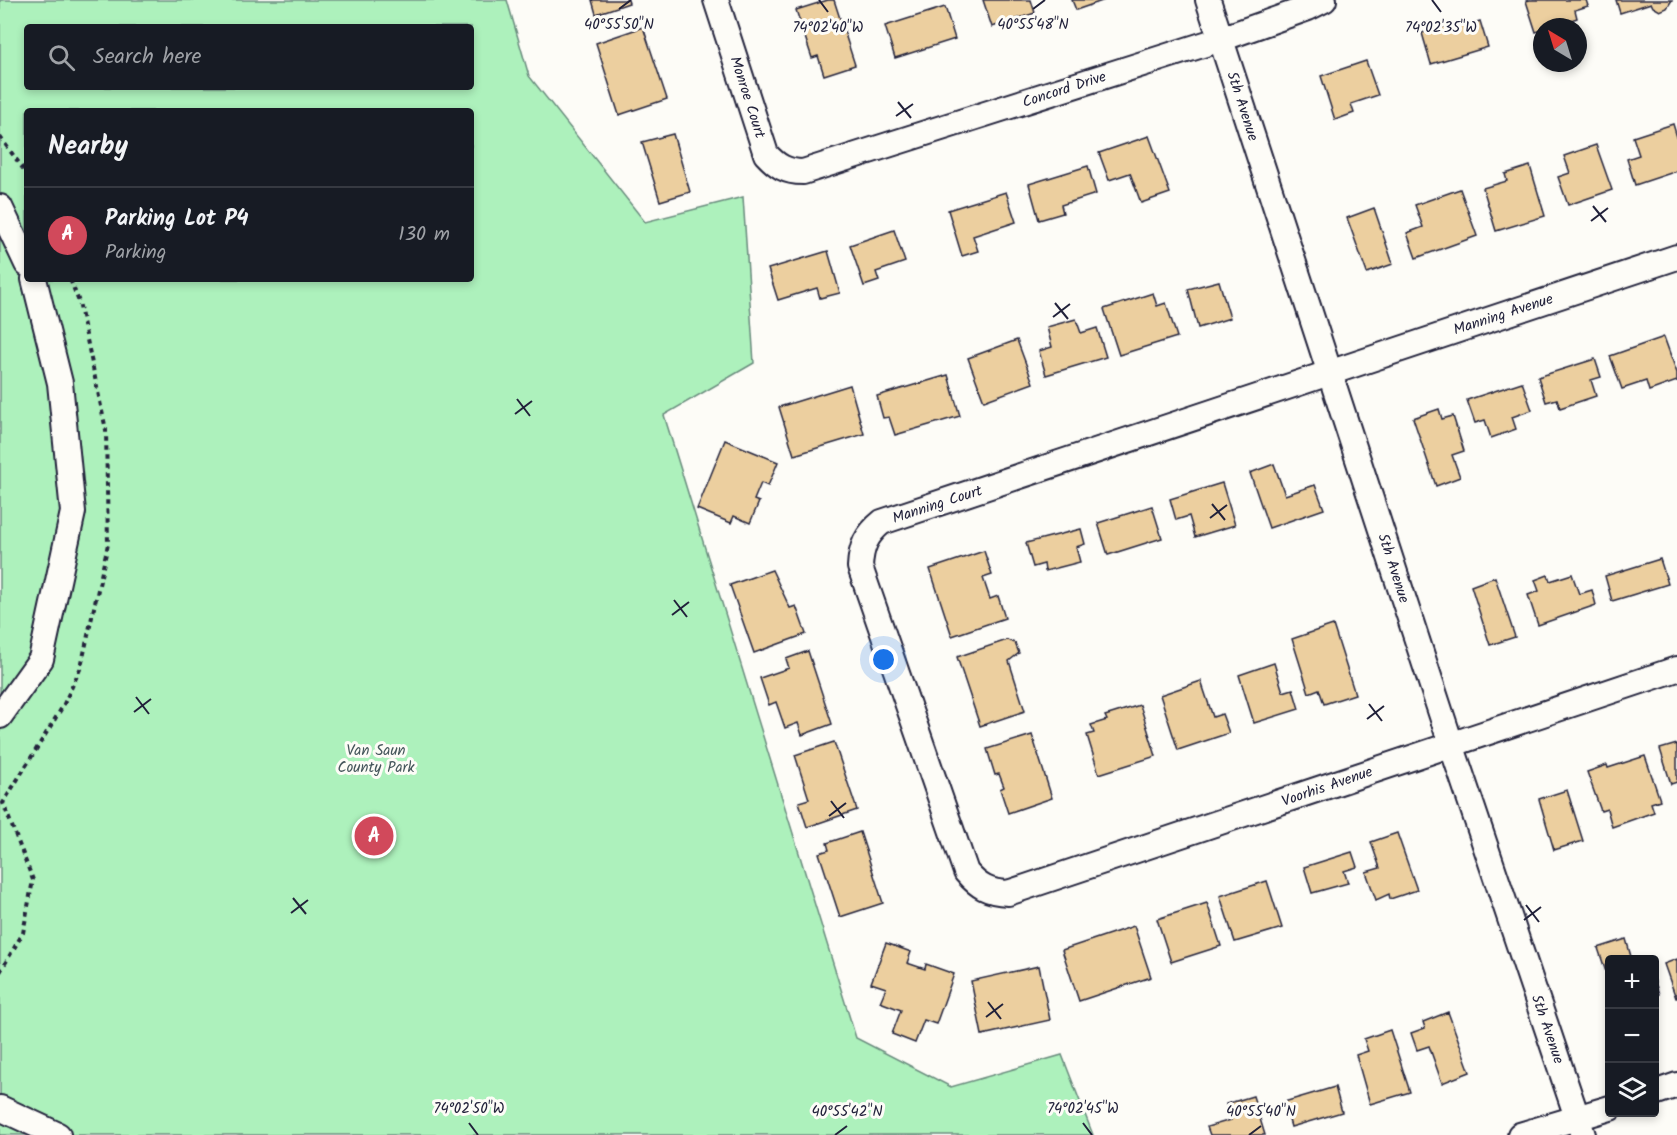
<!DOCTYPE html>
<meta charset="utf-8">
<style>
:root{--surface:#171b24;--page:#242831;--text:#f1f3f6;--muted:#9ea1a6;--line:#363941;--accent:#d1495b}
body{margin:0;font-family:Kalam,sans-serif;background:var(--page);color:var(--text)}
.controls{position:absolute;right:18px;bottom:18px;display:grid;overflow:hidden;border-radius:6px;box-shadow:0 3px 9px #0003}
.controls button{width:54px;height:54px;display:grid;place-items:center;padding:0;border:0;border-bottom:2px solid var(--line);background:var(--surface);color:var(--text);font:30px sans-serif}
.compass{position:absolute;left:1533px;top:18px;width:54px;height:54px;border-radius:50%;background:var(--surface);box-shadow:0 3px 9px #0003;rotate:322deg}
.you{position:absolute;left:884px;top:660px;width:21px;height:21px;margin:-15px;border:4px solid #fff;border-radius:50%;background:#1a73e8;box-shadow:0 0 0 9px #1a73e833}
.badge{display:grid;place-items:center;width:39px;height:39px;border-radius:50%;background:var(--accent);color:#fff;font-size:20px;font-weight:700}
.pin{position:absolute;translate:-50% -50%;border:3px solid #fff;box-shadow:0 2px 6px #0006}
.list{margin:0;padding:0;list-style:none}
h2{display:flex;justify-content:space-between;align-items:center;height:78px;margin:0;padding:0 24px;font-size:26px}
h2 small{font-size:20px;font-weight:400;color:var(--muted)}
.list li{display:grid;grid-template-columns:39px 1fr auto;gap:18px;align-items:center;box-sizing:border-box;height:96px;padding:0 24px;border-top:2px solid var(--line)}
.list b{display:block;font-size:22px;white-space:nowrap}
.list p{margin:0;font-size:20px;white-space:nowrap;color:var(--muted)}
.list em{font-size:20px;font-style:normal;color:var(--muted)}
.icon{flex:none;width:33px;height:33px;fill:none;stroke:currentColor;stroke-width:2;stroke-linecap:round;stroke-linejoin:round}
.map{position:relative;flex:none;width:1677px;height:1135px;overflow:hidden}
.search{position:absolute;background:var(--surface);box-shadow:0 3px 9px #0003;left:24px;top:24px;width:450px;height:66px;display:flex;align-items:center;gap:15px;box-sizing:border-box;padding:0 21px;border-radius:6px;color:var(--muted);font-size:22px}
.panel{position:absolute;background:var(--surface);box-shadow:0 3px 9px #0003;left:24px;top:108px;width:450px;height:174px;border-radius:6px}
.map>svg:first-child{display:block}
.green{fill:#adf1bc;stroke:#688a7c;stroke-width:1.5;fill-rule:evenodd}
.building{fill:#eccf9f;stroke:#22223b;stroke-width:1.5}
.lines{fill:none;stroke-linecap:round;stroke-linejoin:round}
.street-casing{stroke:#22223b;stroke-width:28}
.path{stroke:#22223b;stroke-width:4;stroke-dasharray:4.5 4.5;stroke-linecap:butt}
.street{stroke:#fdfcf7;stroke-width:24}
.ticks{fill:none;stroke:#22223b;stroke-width:2}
.labels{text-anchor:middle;stroke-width:6;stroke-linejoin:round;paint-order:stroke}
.street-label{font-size:15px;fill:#22223b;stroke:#fdfcf7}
.park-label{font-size:15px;fill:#45565b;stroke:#fdfcf7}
.ticks-label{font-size:15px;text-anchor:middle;fill:#22223b;stroke:#fdfcf7;stroke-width:6;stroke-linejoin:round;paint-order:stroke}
</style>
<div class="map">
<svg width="1677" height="1135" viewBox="0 0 1677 1135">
<rect width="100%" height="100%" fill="#fdfcf7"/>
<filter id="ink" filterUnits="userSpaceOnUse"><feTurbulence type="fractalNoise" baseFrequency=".0167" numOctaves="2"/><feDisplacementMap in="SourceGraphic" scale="12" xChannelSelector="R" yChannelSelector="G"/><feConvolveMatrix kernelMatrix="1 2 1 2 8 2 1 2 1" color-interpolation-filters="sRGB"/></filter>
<g filter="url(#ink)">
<!-- green -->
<path class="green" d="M0,0H507L529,76L645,222L743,197L754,363L664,415L856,1038L951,1087L1062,1055L1093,1135H0ZM27,27H471V87H27ZM27,111H471V279H27Z"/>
<!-- building -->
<g class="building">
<path d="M592,0H628L629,3L596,14Z"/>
<path d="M828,0H834L855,65L824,75L818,56L812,58L796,10Z"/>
<path d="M983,0H1031L1035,13L992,27Z"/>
<path d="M1072,0H1105L1076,10Z"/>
<path d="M1530,0H1586L1588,6L1575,10L1577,18L1552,27H1542V30L1536,32L1526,1Z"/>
<path d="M1616,0H1672L1667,8L1660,11L1653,7L1651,3L1620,13Z"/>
<path d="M945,7L955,39L895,58L885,26Z"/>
<path d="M1464,21L1465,26L1480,21L1488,47L1431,64L1422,33Z"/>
<path d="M643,27L667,99L619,115L596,43Z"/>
<path d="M1366,61L1378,95L1351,104L1354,113L1335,120L1321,76Z"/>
<path d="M1673,124L1677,137V171L1635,185L1627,159L1639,155L1633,137Z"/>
<path d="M673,134L690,192L660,201L642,142Z"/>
<path d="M1149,136L1170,193L1141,203L1130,173L1109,180L1099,153Z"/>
<path d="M1596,145L1612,190L1568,205L1558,177L1570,173L1564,156Z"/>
<path d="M1088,166L1096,194L1061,205L1063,213L1039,220L1029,184Z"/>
<path d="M1530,166L1545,216L1496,231L1483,188L1507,181L1505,174Z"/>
<path d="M1460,189L1477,236L1416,258L1407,233L1423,227L1415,205Z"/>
<path d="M1006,192L1016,222L973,236L978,251L962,256L948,210Z"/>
<path d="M1374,208L1393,264L1367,273L1347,218Z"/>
<path d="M894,230L905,262L876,272L879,281L864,286L850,245Z"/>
<path d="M828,251L840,293L820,298L817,288L778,300L768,269Z"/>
<path d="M1219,281L1230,318L1198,328L1188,289Z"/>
<path d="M1153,293L1157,306L1166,303L1177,337L1119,355L1104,309Z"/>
<path d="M1076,319L1081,333L1097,328L1106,357L1046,375L1039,351L1052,347L1047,327Z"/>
<path d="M1664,337L1677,373V381L1649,391L1646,381L1622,389L1610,356Z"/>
<path d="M1017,340L1033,383L984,401L968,358Z"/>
<path d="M1595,359L1601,377L1591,380L1596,396L1560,408L1557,399L1546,402L1538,377Z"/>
<path d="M948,375L960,416L895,435L889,417L883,418L877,396Z"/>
<path d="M1522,382L1532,410L1512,417L1516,429L1491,438L1485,420L1475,423L1467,400Z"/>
<path d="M850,385L864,434L794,455L779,407Z"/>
<path d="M1439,409L1442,419L1453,416L1464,451L1452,455L1460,477L1436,486L1413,418Z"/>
<path d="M725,440L778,462L768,486L761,483L754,500L759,502L750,523L734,516L731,523L697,509Z"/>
<path d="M1274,464L1285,495L1315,485L1324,509L1269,528L1250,473Z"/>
<path d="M1222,483L1235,525L1195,537L1189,516L1176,520L1170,499Z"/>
<path d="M1152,506L1162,538L1108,555L1098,523Z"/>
<path d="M1081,529L1085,544L1076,547L1080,562L1045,571L1044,564L1033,567L1026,543Z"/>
<path d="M984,551L992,575L983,578L990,599L998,596L1005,618L952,636L930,569Z"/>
<path d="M1660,559L1668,584L1612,601L1605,576Z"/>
<path d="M772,570L790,608L796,606L806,634L754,653L730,585Z"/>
<path d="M1572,574L1579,594L1592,590L1596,605L1538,625L1528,595L1539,591L1535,580L1548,575L1550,581Z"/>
<path d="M1495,577L1515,637L1490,645L1471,586Z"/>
<path d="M1333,625L1355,694L1324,704L1319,689L1309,693L1292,639Z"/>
<path d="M1007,640L1015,643L1019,653L1009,661L1025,711L980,726L957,657Z"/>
<path d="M808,651L832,724L802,735L798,723L785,728L776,702L769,705L760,678L789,668L786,659Z"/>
<path d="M1274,663L1283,692L1293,689L1299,709L1254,723L1239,675Z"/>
<path d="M1201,681L1213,717L1222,714L1229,733L1178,750L1160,695Z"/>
<path d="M1140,705L1156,756L1099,774L1087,735L1094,733L1091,725L1107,720L1105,716Z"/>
<path d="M1032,735L1052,798L1008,813L1000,789L1004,787L999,774L995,775L987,749Z"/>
<path d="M834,742L857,810L807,827L799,802L809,799L795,755Z"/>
<path d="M1677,744V782L1671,784L1660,749Z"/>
<path d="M1645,756L1660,800L1651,803L1654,812L1612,827L1607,809L1601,811L1587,772L1607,765L1608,768Z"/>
<path d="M1567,790L1583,841L1554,850L1539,799Z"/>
<path d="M860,832L883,903L840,917L819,853L829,850L827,843Z"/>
<path d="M1397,833L1417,890L1390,899L1389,894L1376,900L1366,872L1380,868L1371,842Z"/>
<path d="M1352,852L1357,867L1344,871L1348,883L1312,893L1304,867Z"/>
<path d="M1267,881L1282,928L1235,942L1220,896Z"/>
<path d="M1207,903L1221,946L1171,962L1157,919Z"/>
<path d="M1134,926L1151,977L1079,1001L1062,950Z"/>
<path d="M1626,939L1632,960H1610V984L1598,948Z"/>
<path d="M886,943L911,952L907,963L925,969L926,964L954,974L936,1024L924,1020L915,1043L892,1034L901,1010L880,1002L886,988L871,983Z"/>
<path d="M1677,959V998H1676L1664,964Z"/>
<path d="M1039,966L1050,1020L982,1035L971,981Z"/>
<path d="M1654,979L1659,994L1654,996Z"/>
<path d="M1448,1012L1470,1072L1442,1083L1429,1046L1417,1050L1411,1033L1425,1028L1423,1022Z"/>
<path d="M1390,1030L1410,1092L1370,1104L1356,1055L1368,1051L1364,1039Z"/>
<path d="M1335,1087L1342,1112L1291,1127L1284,1102Z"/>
<path d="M1253,1096L1265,1135H1210L1207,1127L1231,1120L1226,1104Z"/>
</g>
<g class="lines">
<!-- street casing -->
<g class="street-casing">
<g id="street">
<path d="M716,0L766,154C777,166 786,172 803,172L1221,39L1308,8L1324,0"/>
<path d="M1208,0L1451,744L1583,1135"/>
<path d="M0,207L27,264"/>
<path d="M1677,257L882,522C866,535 861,547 860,567L966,872C979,887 988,892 1008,893L1677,669"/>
<path d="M0,716L41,659L73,512L60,383L34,279"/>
<path d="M1654,1093L1677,1085"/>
<path d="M0,1108L58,1135"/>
<path d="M1520,1135L1610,1108"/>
</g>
</g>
<!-- path -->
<g class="path">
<path d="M0,137L27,174"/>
<path d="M0,972L23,933L33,880L3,803L63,706L81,667L108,544L106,430L79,302L70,279"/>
</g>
<!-- street -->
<use href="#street" class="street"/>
</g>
</g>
<!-- ticks -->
<path class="ticks" d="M819,0L828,12M1432,0L1441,12M619,9L631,0M1033,9L1045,0M898,102L911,118M896,116L913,104M1593,206L1606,222M1591,221L1608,208M1055,303L1068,319M1053,317L1070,304M517,399L530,416M515,414L532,401M1212,504L1225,520M1210,518L1227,505M674,600L687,617M672,615L689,602M136,697L149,714M1369,704L1382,721M134,712L151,699M1367,719L1384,706M831,801L844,818M829,816L846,803M293,898L306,914M1526,905L1539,922M291,913L308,900M1524,920L1541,907M988,1002L1001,1019M986,1017L1003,1004M469,1123L478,1135M1083,1123L1092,1135M835,1135L847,1126M1249,1135L1261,1126"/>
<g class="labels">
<!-- street labels -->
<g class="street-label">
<text transform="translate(1064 89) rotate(-18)" y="5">Concord Drive</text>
<text transform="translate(748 97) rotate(72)" y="5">Monroe Court</text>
<text transform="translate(1243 106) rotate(72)" y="5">5th Avenue</text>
<text transform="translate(1503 314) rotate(-18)" y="5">Manning Avenue</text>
<text transform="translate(937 504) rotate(-18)" y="5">Manning Court</text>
<text transform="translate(1394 568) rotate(72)" y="5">5th Avenue</text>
<text transform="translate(1327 786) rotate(-19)" y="5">Voorhis Avenue</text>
<text transform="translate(1548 1029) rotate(71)" y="5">5th Avenue</text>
</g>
<!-- park labels -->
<g class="park-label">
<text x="376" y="755">Van Saun<tspan x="376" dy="17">County Park</tspan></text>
</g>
</g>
<g class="ticks-label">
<text x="619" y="29">40°55'50"N</text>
<text x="1033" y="29">40°55'48"N</text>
<text x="1441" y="32">74°02'35"W</text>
<text x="828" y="32">74°02'40"W</text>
<text x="469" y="1113">74°02'50"W</text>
<text x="1083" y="1113">74°02'45"W</text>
<text x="847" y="1116">40°55'42"N</text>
<text x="1261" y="1116">40°55'40"N</text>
</g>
</svg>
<div class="controls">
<button>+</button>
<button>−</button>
<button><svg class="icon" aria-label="layers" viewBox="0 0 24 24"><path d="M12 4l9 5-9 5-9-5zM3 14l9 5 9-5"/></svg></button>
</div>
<svg class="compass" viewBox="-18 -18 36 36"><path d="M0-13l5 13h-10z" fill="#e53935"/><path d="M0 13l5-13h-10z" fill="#9ea1a6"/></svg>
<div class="you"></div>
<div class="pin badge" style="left:374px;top:836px">A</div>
<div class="search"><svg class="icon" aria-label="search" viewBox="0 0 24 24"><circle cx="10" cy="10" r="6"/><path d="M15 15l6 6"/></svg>Search here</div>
<section class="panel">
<h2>Nearby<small></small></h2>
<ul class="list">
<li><span class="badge">A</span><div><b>Parking Lot P4</b><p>Parking</p></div><em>130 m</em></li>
</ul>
</section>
</div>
